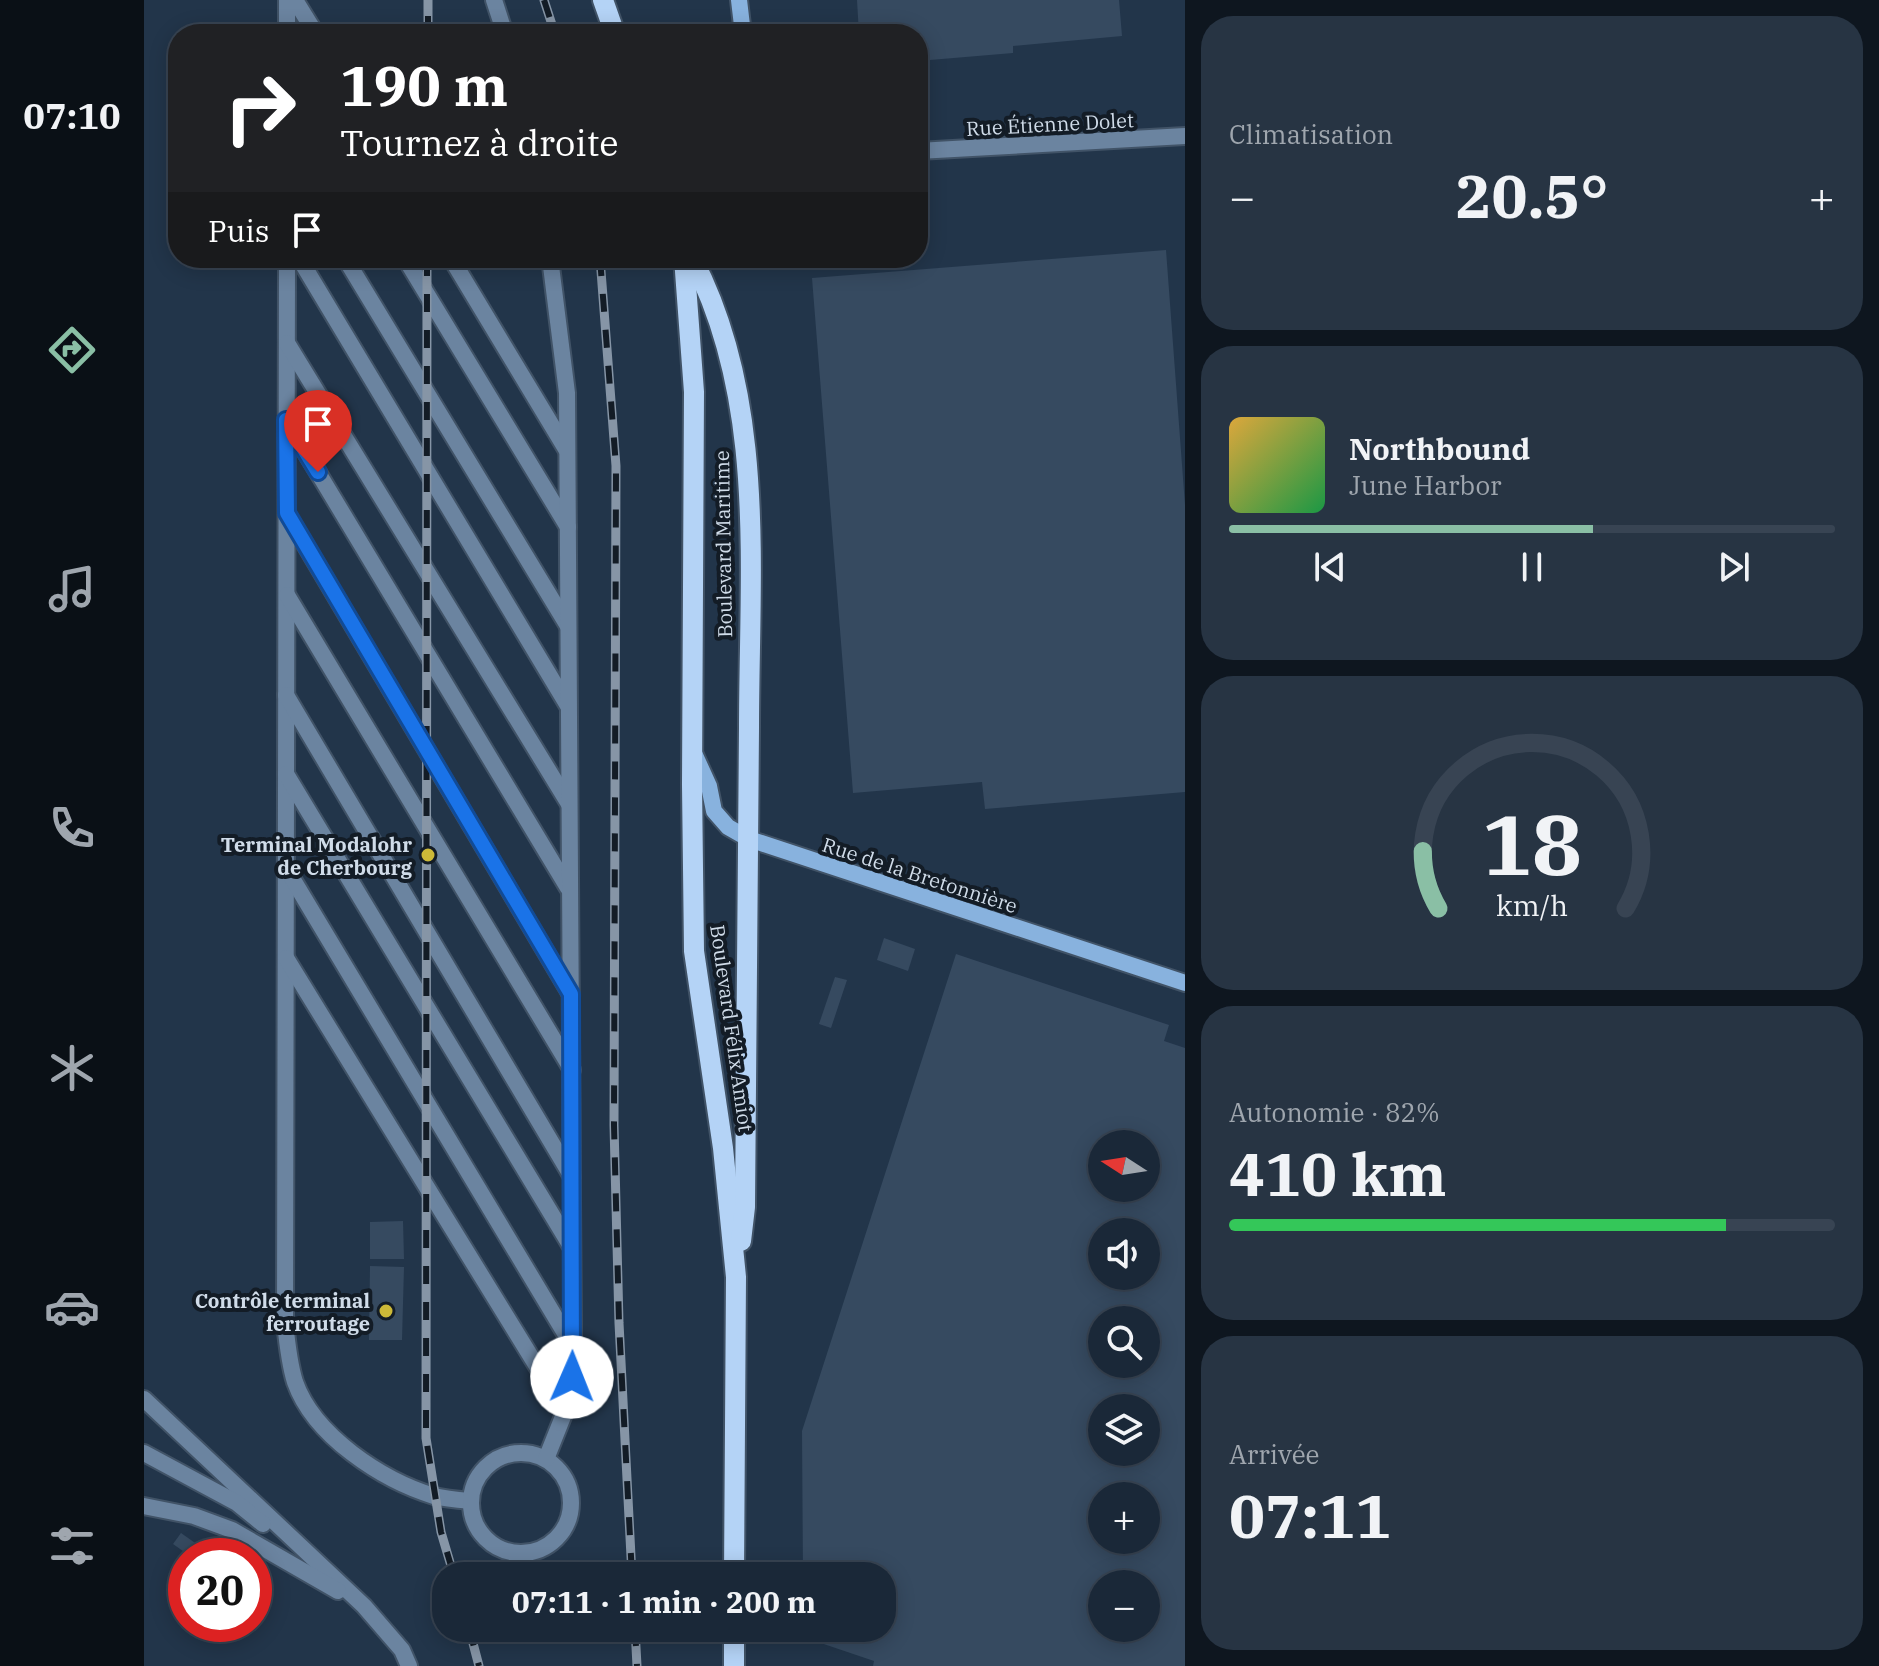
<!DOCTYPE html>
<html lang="fr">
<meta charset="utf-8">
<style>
:root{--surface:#1a2838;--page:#273443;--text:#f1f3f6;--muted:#9fa6ae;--line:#384453;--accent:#8abfa5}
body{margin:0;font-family:"IBM Plex Serif",serif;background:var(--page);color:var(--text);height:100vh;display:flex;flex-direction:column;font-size:30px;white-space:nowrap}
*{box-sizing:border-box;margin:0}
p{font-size:26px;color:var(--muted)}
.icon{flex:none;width:44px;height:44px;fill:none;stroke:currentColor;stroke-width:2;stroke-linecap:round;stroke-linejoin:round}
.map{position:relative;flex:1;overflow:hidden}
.sheet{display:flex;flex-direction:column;gap:16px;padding:16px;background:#0e161f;width:694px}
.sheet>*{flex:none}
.guide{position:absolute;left:24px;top:24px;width:760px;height:244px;border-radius:32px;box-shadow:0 4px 20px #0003,0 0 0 2px var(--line);background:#202124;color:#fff;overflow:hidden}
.needle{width:52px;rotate:282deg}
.buttons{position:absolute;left:944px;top:1130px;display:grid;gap:16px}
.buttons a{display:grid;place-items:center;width:72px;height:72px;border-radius:50%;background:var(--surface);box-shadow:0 4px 20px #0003,0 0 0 2px var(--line);font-size:40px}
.speed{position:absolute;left:24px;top:1538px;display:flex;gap:16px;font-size:40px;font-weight:700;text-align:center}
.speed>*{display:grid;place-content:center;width:104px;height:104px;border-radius:50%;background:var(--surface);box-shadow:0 4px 20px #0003,0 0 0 2px var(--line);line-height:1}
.speed .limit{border:12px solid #d22;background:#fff;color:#111}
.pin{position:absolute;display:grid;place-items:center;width:68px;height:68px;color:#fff;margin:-82px -34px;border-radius:50% 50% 50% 0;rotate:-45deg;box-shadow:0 0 8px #0007}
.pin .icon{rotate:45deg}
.me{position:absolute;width:88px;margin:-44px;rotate:1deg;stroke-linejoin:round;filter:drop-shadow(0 0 6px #0008)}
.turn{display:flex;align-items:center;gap:28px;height:168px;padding:0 40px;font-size:36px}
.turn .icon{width:104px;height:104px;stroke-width:2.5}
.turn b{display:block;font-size:56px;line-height:68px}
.then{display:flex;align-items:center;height:76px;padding:0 40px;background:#0003;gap:16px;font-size:30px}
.big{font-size:60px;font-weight:700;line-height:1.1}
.sheet .widget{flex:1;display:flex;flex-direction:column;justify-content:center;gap:12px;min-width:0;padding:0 28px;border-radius:32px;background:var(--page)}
.sheet .dial{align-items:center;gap:0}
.dial svg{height:208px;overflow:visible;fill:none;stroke:var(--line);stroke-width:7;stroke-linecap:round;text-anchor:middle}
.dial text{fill:var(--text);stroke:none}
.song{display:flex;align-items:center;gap:24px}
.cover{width:96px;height:96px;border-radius:12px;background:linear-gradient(135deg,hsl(40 70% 55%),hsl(140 70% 35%))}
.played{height:8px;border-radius:4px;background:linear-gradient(90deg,var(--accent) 60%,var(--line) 60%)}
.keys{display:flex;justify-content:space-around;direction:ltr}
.heat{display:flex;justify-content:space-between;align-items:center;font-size:44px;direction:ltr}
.charge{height:12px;border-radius:6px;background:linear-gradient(90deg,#34c759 82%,var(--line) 0)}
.trip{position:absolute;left:288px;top:1562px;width:464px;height:80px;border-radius:32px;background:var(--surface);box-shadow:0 4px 20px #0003,0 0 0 2px var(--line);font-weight:700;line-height:80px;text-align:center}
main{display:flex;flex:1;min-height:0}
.menu{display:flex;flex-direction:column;width:144px;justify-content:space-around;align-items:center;background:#0a1016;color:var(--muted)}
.menu .icon{width:56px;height:56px}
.menu .current{color:var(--accent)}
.menu b{font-size:36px;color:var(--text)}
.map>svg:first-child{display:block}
.building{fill:#364a60;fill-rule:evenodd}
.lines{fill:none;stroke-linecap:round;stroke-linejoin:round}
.lane-casing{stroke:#415367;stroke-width:20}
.street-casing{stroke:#415367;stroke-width:20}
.secondary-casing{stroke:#415367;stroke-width:20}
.primary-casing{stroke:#415367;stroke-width:24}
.lane{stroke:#6b84a0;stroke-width:16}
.street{stroke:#6b84a0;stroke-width:16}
.secondary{stroke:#88b2de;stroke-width:16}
.primary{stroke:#b4d3f6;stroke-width:20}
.rail-casing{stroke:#8695a6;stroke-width:9}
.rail{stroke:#131c26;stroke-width:6;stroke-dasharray:18;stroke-linecap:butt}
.route-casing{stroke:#114b97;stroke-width:20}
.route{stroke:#1a73e8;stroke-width:14}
.poi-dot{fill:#ccb938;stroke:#131c26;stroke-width:3}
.labels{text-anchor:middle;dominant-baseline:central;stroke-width:8;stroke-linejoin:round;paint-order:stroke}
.street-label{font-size:20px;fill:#d0dce9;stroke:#131c26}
.poi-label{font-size:20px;font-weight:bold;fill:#d0dce9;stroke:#131c26;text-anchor:end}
</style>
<main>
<nav class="menu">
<b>07:10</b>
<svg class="icon current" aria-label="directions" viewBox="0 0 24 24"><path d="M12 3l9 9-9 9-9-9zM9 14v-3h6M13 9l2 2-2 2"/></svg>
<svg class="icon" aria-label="music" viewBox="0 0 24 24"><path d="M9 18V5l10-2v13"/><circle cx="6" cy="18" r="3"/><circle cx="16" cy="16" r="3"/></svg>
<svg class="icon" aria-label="phone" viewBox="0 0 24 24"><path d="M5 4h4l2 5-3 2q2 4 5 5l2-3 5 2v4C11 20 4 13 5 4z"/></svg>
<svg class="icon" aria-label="climate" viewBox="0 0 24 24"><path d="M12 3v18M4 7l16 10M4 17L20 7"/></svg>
<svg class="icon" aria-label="car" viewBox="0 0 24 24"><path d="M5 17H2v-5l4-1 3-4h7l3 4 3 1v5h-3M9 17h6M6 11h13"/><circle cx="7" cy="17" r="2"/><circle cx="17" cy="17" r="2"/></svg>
<svg class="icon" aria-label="filters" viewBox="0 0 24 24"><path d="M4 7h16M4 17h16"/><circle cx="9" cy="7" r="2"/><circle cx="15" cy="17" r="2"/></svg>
</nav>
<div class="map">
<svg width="1041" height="1666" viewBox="0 0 1041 1666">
<rect width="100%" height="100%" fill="#22354a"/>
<g class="building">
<polygon points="713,0 975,0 978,36 869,46 869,53 774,61 774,34 715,34"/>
<polygon points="1022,250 1041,505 1041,792 841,809 838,782 709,793 668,278"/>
<polygon points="740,938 771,949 764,971 733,960"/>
<path d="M 812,954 L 1025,1025 L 1020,1041 L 1041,1048 L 1041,1666 L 729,1666 L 730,1661 L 659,1637 L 659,1628 L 738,1628 L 738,1576 L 659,1576 L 658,1431 ZM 958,1144 L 1002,1144 L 1002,1188 L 958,1188 ZM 958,1232 L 1002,1232 L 1002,1276 L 958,1276 ZM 958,1320 L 1002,1320 L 1002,1364 L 958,1364 ZM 958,1408 L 1002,1408 L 1002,1452 L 958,1452 ZM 958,1496 L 1002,1496 L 1002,1540 L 958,1540 ZM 958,1584 L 1002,1584 L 1002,1628 L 958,1628 Z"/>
<polygon points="691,977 703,980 687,1028 675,1024"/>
<polygon points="259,1221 260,1259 226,1259 226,1222"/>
<polygon points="226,1266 260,1267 258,1340 225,1340"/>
<polygon points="37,1533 54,1545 46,1556 29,1544"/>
</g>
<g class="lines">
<g class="lane-casing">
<g id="lane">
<polyline points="151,0 172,34"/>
<polyline points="350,0 361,34"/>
<polyline points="143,34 143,0"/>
<path d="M 143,258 L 141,1322 C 143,1342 145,1363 151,1382 C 170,1436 238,1480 290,1496 C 302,1499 315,1500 327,1501"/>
<polyline points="155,258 424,706"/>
<polyline points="201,258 424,626"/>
<polyline points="261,258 424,527"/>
<polyline points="307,258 422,449"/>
<polyline points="143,343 425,804"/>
<polyline points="143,421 424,888"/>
<polyline points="143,514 426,993"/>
<polyline points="143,595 428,1070"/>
<polyline points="142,695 428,1177"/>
<polyline points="142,774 428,1248"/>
<polyline points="142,868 428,1345"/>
<polyline points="142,958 421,1412"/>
<circle cx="377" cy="1503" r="50"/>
<polyline points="402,1459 428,1394 429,1360 423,393 406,258"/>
</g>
</g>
<g class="street-casing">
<g id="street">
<polyline points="774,151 1041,136"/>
<polyline points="0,1399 220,1606 258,1650 265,1666"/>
<polyline points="0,1453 93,1503 119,1524"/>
<polyline points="0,1506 50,1516 88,1530 194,1591"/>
</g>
</g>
<g class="secondary-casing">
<g id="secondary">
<polyline points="595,0 599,34"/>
<polyline points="550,753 565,786 570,811 584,827 605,839 1041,983"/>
</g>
</g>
<g class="primary-casing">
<g id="primary">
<polyline points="459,0 471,34"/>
<polyline points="540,258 550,392 548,785 550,951 579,1148 592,1277 590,1576"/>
<path d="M 548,258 C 623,401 605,571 605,728 C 605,887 603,1047 601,1207 L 597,1241"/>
<polyline points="590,1666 590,1628"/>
</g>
</g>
<use href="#lane" class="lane"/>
<use href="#street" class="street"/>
<use href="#secondary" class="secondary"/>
<use href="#primary" class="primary"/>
<g class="rail-casing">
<g id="rail">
<polyline points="400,0 411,34"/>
<polyline points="284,34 284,0"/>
<polyline points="283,258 282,1438 297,1532 310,1576"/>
<polyline points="456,258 472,466 470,1125 475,1323 488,1576"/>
<polyline points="325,1628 335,1666"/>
<polyline points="491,1628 493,1666"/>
</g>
</g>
<use href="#rail" class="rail"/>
</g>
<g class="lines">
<g class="route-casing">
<polyline id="route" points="174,472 142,420 143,513 427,994 428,1377"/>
</g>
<use href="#route" class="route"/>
</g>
<g class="poi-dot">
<circle cx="284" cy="855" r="8"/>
<circle cx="242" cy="1311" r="8"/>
</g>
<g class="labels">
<g class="street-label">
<text transform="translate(906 124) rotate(-3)">Rue Étienne Dolet</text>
<text transform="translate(579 544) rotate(-91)">Boulevard Maritime</text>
<text transform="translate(776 875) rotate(18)">Rue de la Bretonnière</text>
<text transform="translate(588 1028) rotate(82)">Boulevard Félix Amiot</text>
</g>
<g class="poi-label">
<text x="268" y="844">Terminal Modalohr<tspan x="268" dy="23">de Cherbourg</tspan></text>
<text x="226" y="1300">Contrôle terminal<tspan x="226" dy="23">ferroutage</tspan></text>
</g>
</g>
</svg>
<div class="buttons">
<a><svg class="needle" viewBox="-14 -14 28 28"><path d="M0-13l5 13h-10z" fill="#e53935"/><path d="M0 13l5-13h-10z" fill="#9fa6ae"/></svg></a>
<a><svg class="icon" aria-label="sound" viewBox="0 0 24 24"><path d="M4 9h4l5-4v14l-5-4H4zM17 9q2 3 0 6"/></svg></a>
<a><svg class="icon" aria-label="search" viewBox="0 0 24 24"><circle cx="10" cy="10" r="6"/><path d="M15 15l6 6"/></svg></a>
<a><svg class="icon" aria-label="layers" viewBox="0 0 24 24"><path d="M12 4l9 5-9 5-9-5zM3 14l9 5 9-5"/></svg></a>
<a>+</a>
<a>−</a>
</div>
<div class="speed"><div class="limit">20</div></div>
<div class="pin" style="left:174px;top:472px;background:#d93025"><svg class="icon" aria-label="arrive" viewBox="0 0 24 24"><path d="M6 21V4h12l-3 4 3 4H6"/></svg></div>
<svg class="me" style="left:428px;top:1377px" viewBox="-20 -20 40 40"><circle r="19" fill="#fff"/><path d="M0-13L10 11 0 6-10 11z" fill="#1a73e8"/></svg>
<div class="trip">07:11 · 1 min · 200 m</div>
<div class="guide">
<div class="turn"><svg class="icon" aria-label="right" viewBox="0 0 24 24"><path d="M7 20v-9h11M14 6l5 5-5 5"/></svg><div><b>190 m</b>Tournez à droite</div></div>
<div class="then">Puis<svg class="icon" aria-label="arrive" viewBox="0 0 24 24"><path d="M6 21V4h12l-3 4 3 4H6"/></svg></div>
</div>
</div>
<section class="sheet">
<div class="widget"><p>Climatisation</p>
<div class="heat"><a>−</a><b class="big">20.5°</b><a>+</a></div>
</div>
<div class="widget">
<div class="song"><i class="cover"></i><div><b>Northbound</b><p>June Harbor</p></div></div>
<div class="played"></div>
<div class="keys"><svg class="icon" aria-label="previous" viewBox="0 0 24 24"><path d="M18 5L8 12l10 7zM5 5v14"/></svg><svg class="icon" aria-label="pause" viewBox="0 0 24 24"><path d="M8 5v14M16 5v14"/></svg><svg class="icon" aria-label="next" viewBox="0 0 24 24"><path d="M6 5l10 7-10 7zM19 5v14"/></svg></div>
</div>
<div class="widget dial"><svg viewBox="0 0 100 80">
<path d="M14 69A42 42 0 1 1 86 69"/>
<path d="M14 69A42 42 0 0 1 8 47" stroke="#8abfa5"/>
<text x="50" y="56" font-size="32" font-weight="700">18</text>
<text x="50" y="72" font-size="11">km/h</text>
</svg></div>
<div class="widget"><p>Autonomie · 82%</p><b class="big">410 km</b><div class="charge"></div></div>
<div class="widget"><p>Arrivée</p><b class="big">07:11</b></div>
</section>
</main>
